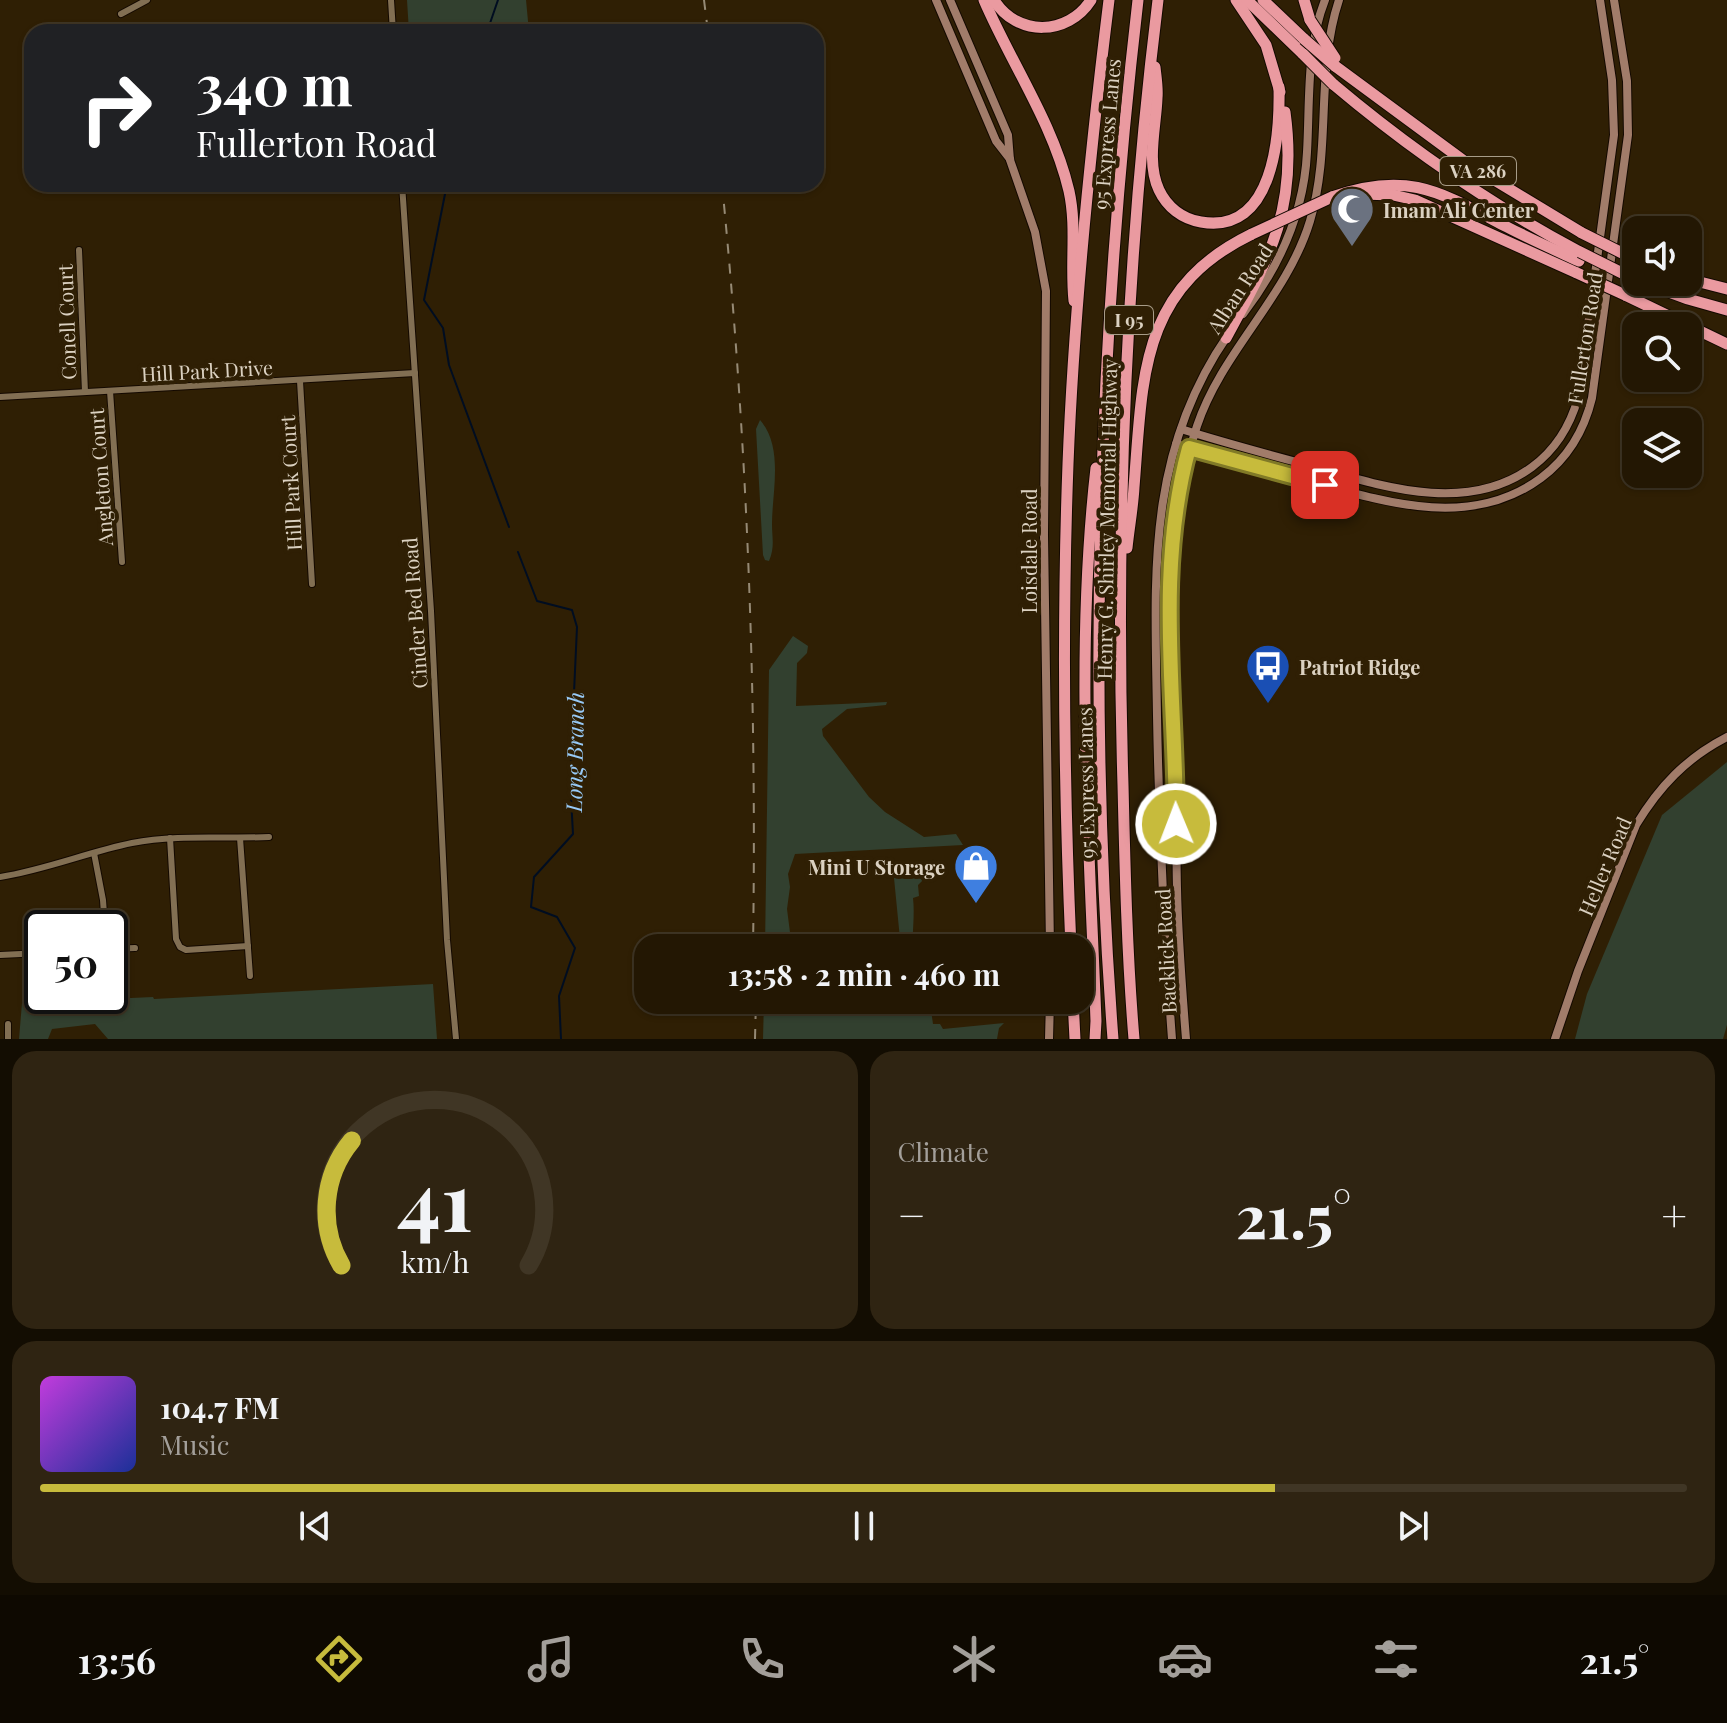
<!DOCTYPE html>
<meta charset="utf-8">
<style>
:root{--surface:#231703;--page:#2f2412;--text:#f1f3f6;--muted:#a39f9a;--line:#403625;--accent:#c7bb3c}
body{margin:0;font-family:"Playfair Display",serif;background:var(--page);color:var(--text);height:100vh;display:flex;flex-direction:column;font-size:30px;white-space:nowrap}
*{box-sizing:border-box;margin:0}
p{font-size:26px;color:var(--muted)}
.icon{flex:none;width:44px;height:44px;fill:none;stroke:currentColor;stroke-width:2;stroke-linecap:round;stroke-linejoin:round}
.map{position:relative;height:1039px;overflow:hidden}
.details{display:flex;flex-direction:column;gap:12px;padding:12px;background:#130d02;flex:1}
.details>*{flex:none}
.hud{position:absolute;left:24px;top:24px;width:800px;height:168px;border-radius:24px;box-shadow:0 2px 6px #0004,0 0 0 2px var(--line);background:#202124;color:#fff;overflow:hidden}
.tools{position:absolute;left:1622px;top:216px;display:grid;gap:16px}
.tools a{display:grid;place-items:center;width:80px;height:80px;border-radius:16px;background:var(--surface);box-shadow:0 2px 6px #0004,0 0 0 2px var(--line);font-size:40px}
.speed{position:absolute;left:24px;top:910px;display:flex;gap:16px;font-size:40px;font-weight:700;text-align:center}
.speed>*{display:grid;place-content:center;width:104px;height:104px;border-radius:50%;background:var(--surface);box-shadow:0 2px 6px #0004,0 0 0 2px var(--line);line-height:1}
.speed .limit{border:4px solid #111;border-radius:12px;background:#fff;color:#111}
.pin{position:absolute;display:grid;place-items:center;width:68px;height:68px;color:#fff;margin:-34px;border-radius:16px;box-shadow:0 4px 12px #0006}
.me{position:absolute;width:88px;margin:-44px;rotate:359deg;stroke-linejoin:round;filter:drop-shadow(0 0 6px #0008)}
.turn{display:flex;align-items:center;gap:28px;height:168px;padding:0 40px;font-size:36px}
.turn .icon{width:104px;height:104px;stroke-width:2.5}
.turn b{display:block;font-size:56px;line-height:68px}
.big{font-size:60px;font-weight:700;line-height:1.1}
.details .tile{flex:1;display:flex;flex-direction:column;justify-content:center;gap:12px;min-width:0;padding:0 28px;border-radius:24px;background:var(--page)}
.details .dial{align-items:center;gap:0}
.dial svg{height:208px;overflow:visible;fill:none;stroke:var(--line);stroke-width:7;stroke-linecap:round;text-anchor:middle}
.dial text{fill:var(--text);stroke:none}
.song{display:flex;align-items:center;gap:24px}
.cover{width:96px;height:96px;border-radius:12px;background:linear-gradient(135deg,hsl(290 70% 55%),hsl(230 70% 35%))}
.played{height:8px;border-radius:4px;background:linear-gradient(90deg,var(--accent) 75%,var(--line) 75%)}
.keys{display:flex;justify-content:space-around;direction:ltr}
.heat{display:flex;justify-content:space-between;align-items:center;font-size:44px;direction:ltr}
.details .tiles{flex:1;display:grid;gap:12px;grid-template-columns:1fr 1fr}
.tile:last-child{grid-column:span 2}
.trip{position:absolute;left:634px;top:934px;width:460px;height:80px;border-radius:24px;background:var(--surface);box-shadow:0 2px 6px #0004,0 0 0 2px var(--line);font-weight:700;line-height:80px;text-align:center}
.menu{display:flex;height:128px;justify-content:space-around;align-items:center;background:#0e0901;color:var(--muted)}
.menu .icon{width:56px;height:56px}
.menu .on{color:var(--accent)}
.menu b{font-size:36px;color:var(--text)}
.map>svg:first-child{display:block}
.green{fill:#32402f}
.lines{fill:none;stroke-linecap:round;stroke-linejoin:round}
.stream{stroke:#000d21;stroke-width:2}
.street-casing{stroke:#140900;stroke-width:8}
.secondary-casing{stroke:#140900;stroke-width:10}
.highway-casing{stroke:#140900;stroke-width:13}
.street{stroke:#826f53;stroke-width:6}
.secondary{stroke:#a17c6a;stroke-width:8}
.highway{stroke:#ea9aa0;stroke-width:11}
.rail{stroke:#968a75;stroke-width:2;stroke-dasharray:10 10;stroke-linecap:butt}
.highway-bridge-casing{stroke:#140900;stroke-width:13;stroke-linecap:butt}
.highway-bridge{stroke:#ea9aa0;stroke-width:11}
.route-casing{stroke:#817a27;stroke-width:20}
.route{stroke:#c7bb3c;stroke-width:14}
.labels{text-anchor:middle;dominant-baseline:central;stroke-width:8;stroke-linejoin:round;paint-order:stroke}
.shield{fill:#2f1f04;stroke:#a79c88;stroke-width:2}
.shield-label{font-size:18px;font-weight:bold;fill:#dbd1c1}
.street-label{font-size:20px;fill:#dbd1c1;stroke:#2f1f04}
.poi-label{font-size:20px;font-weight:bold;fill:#dbd1c1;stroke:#2f1f04;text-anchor:start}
.water-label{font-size:22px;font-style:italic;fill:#98caf7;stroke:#2f1f04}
</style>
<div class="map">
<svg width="1727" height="1039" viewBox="0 0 1727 1039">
<rect width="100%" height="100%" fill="#2f1f04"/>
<g class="green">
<polygon points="407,0 526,0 529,32 409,32"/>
<path d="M 760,420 C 784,447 772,492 772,524 C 772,538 775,547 769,561 L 765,560 L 763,555 L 756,429 Z"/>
<polygon points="793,636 808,646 807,653 797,663 796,706 887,702 886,705 847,709 822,729 823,736 869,797 885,812 924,837 956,834 963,845 795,854 788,874 790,887 787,909 792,948 765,948 769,670"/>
<polygon points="1727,762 1727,1025 1723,1039 1575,1039 1587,994 1662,815"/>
<path d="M 910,863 L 921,865 L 925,870 L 924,879 L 918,885 L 919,896 L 913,898 C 915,916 912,931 913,948 L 899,948 L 900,939 L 894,878 L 896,870 Z"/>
<polygon points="433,984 437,1039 108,1039 95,1024 52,1029 48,1039 19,1039 22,1003 153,997 154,999"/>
<polygon points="764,1000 915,1000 917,1011 931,1010 933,1024 940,1024 943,1029 1004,1023 999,1028 997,1039 763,1039"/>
</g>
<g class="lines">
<g class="stream">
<polyline points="487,32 498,0"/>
<polyline points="447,184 424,300 443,328 449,365 509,527"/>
<polyline points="518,552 537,601 572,610 577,627 570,780 573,834 534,877 531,907 557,917 575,948 559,996 561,1039"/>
</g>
<g class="street-casing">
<g id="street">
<polyline points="391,0 393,32"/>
<polyline points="121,14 147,0"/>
<polyline points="402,184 431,611 447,940 456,1039"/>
<polyline points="79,250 85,392"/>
<polyline points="300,381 312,584"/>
<polyline points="110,391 122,562"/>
<polyline points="0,397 415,373"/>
<polyline points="170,838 176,939 180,947 186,950 248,946"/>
<polyline points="240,838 250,976"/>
<polyline points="94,853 103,900 105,928"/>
<path d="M 0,877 C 45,870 88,852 132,843 C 177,834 224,839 269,837"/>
<polyline points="110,949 135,948"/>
<polyline points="0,955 42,953"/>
<polyline points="8,1039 8,1024"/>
</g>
</g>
<g class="secondary-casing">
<g id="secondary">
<polyline points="936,0 996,141 1010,159"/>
<polyline points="950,0 1008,135 1010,160 1035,232 1046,291 1044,535 1050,948"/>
<path d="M 1243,314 C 1280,266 1304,213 1307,152 C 1310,101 1306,48 1325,0"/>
<path d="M 1181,429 C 1222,442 1263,453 1304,464 C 1376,484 1464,517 1532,467 C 1555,450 1570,426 1578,398 L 1614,135 L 1612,80 L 1600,0"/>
<path d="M 1176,444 C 1217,455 1259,467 1300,478 C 1378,500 1468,532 1541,478 C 1568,458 1584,431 1592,398 L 1628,135 L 1627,81 L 1614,0"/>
<polyline points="1049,1039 1050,1000"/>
<path d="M 1172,1039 C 1164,931 1159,824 1157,716 C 1155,578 1145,455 1228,335"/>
<path d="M 1186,1039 C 1182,989 1178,939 1177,888 C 1176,854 1177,820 1176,785 C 1169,665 1158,542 1197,426 C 1222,351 1287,297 1310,221 C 1332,148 1315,72 1339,0"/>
<path d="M 1555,1039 L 1578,971 L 1636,825 C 1659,787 1686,758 1727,737"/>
</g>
</g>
<g class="highway-casing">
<g id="highway">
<path d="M 984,0 C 1011,63 1053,123 1069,191 C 1077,227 1070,264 1074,301"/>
<path d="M 994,0 C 1017,37 1068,36 1091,0"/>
<polyline points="1236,0 1266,45 1280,92"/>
<polyline points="1247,0 1303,54"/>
<polyline points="1263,0 1304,39"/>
<polyline points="1304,0 1310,20"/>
<polyline points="1335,66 1468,164 1582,233"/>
<path d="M 1155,67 C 1156,77 1158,88 1157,98 C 1156,127 1146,162 1159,190 C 1167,207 1182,219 1201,222 C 1274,235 1280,135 1279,87"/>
<path d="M 1333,84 C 1410,149 1491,205 1580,252"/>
<polyline points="1362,194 1393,195 1415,200 1577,273"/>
<path d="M 1332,197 C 1408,170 1440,192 1507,227 C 1530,239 1555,250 1579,261"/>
<polyline points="1688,279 1727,289"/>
<polyline points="1642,282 1688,299 1727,310"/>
<polyline points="1625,295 1727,344"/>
<path d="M 1226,338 C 1270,257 1298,208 1285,112"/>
<path d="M 1127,548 C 1129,528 1133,507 1134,487 C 1143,377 1139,289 1252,234"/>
<path d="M 1071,948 C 1064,787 1062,625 1068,464 C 1074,309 1090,153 1109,0"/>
<polyline points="1073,1000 1075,1039"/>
<path d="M 1095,1039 L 1096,1021 C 1089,837 1075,651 1096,468"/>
<path d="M 1113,1039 C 1087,693 1098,344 1138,0"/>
<path d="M 1134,1039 C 1127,955 1125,870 1123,785 C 1115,523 1126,260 1158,0"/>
</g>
</g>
<use href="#street" class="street"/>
<use href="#secondary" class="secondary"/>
<use href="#highway" class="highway"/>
<g class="rail">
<polyline points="704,0 708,32"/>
<path d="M 722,184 C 747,438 757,692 753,948"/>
<polyline points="755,1039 756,1000"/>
</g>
<g class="highway-bridge-casing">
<g id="highway-bridge">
<polyline points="1310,20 1335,58"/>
<polyline points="1304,39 1335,66"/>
<polyline points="1303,54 1333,84"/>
<polyline points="1582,233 1630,257"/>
<polyline points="1252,234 1332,197"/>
<polyline points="1580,252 1628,276"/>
<polyline points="1577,273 1625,295"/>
</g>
</g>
<use href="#highway-bridge" class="highway-bridge"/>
</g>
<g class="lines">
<g class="route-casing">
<path id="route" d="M 1176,824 C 1176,697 1155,572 1189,448 L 1325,485"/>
</g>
<use href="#route" class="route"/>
</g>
<defs>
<g id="mosque-pin" transform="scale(2.3)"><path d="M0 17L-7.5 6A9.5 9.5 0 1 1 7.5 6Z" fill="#6b7280" stroke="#2f1f04"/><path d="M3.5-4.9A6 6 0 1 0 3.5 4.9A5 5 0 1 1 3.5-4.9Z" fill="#fff"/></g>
<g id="bus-pin" transform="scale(2.3)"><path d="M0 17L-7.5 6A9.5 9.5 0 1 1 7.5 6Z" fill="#1a4fb4" stroke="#2f1f04"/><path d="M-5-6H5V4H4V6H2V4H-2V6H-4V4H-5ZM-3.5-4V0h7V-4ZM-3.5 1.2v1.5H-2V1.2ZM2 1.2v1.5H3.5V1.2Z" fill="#fff"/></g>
<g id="shop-pin" transform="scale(2.3)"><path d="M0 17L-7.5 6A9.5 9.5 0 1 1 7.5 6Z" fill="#3f7fe0" stroke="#2f1f04"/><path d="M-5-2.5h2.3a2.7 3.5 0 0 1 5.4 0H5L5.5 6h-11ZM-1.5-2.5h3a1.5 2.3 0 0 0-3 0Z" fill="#fff"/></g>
</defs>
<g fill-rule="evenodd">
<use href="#mosque-pin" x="1352" y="209"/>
<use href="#bus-pin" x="1268" y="666"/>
<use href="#shop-pin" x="976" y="866"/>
</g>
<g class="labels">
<g class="shield">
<rect x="1440" y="157" width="76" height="28" rx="6"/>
<rect x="1105" y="306" width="48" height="28" rx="6"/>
</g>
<g class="shield-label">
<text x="1478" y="171">VA 286</text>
<text x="1129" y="320">I 95</text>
</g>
<g class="street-label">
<text transform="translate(1106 134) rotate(-85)">95 Express Lanes</text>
<text transform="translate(1239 288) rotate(-57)">Alban Road</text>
<text transform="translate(66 322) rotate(-92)">Conell Court</text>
<text transform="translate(1584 338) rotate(-81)">Fullerton Road</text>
<text transform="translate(207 370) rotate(-3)">Hill Park Drive</text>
<text transform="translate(100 477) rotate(-94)">Angleton Court</text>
<text transform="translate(290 483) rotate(-93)">Hill Park Court</text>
<text transform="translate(1106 519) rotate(-89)">Henry G. Shirley Memorial Highway</text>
<text transform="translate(1028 551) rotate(-90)">Loisdale Road</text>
<text transform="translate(414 613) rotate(-94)">Cinder Bed Road</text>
<text transform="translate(1085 783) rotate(-91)">95 Express Lanes</text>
<text transform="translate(1604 866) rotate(-67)">Heller Road</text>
<text transform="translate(1165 951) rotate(-93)">Backlick Road</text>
</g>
<g class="poi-label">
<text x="1383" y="209">Imam Ali Center</text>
<text x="1299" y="666">Patriot Ridge</text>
<text x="945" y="866" text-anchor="end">Mini U Storage</text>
</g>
<g class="water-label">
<text transform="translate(574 752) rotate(-89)">Long Branch</text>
</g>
</g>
</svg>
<div class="tools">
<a><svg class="icon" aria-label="sound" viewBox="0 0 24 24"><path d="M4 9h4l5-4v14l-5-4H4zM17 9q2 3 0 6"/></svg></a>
<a><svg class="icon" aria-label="search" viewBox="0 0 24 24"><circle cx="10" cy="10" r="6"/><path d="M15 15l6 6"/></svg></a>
<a><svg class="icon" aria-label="layers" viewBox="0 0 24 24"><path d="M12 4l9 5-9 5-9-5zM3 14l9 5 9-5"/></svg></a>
</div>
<div class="speed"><div class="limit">50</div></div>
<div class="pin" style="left:1325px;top:485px;background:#d93025"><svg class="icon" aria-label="arrive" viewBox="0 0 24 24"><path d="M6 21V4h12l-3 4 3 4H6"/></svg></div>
<svg class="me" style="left:1176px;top:824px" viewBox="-20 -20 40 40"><circle r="17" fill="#c7bb3c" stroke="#fff" stroke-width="3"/><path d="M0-11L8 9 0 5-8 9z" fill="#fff"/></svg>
<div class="trip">13:58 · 2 min · 460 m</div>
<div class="hud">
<div class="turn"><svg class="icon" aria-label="right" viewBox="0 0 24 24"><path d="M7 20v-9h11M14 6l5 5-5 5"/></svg><div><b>340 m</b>Fullerton Road</div></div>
</div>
</div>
<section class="details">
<div class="tiles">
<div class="tile dial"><svg viewBox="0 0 100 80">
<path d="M14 69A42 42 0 1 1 86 69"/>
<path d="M14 69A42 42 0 0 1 18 21" stroke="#c7bb3c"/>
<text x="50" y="56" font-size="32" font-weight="700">41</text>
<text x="50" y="72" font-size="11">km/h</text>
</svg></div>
<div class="tile"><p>Climate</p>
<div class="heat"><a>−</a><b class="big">21.5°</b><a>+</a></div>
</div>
<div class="tile">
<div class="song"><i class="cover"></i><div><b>104.7 FM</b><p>Music</p></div></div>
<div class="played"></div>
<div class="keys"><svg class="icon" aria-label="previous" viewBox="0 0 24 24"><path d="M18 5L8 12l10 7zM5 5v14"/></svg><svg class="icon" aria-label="pause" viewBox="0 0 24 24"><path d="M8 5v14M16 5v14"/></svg><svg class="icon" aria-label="next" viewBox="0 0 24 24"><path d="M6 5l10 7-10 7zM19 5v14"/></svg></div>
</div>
</div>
</section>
<nav class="menu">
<b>13:56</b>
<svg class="icon on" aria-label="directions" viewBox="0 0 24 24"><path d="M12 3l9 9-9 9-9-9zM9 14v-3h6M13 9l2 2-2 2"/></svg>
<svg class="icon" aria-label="music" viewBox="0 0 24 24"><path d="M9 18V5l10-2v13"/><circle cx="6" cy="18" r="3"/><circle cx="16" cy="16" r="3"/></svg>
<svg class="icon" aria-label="phone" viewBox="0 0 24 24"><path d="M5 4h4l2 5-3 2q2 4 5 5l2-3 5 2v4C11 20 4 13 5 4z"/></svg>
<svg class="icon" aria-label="climate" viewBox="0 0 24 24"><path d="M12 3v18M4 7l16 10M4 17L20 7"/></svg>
<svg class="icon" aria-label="car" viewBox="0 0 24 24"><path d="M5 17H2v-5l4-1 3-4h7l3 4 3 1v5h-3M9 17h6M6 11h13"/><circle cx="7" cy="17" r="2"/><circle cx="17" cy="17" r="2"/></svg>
<svg class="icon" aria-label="filters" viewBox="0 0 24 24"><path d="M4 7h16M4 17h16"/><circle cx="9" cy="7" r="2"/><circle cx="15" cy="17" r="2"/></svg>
<b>21.5°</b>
</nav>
